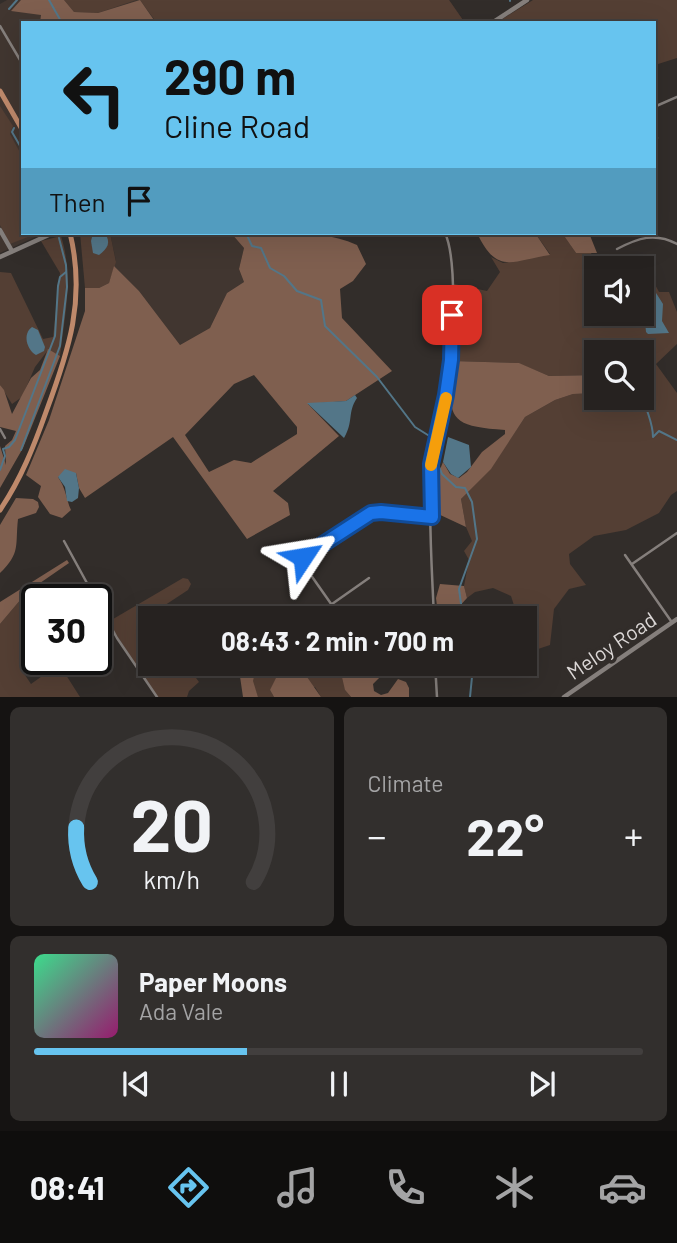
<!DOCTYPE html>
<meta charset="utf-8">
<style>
:root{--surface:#262220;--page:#322f2d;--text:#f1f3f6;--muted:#a4a4a5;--line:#423f3e;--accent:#67c4ef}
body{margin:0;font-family:Barlow,sans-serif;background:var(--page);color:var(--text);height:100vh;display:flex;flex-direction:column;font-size:26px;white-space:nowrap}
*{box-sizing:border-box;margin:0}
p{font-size:23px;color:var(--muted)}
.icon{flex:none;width:38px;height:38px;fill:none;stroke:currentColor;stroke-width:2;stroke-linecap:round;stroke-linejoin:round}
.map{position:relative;height:697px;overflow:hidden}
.sheet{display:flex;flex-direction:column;gap:10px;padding:10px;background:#151312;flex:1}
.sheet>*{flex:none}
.guide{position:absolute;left:21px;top:21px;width:635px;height:214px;border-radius:0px;box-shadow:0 7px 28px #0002,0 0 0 2px var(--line);background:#67c4ef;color:#111;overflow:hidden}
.fabs{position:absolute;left:584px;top:256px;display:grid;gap:14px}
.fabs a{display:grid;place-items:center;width:70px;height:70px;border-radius:0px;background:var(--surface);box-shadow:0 7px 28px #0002,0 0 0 2px var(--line);font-size:35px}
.speed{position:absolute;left:21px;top:584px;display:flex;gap:14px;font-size:35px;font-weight:700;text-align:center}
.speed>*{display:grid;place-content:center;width:91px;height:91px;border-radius:50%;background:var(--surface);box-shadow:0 7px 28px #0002,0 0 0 2px var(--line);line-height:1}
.speed .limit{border:4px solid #111;border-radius:10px;background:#fff;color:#111}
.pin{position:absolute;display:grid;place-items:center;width:60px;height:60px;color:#fff;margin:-30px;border-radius:14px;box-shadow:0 4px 10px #0006}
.me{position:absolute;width:77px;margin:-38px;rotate:57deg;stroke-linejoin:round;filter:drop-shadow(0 0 5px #0008)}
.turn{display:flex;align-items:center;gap:24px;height:147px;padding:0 28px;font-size:32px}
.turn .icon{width:91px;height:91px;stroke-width:2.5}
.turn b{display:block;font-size:49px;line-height:60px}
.then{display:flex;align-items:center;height:66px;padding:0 28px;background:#0003;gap:14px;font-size:26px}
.big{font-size:52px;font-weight:700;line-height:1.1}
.sheet .tile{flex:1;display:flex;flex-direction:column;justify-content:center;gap:10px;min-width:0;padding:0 24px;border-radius:10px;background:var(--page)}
.sheet .dial{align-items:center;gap:0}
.dial svg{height:182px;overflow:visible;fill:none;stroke:var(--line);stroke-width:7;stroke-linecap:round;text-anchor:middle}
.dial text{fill:var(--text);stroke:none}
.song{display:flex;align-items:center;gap:21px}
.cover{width:84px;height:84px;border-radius:10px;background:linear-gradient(135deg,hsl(150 70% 55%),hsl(320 70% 35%))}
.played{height:7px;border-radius:4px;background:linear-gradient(90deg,var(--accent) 35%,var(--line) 35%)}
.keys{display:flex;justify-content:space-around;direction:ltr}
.heat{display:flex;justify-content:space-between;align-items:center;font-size:38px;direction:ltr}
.sheet .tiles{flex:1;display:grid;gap:10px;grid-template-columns:1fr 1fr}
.tile:last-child{grid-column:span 2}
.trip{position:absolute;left:138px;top:606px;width:399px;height:70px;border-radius:0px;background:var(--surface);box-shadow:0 7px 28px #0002,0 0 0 2px var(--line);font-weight:700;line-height:70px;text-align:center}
.tab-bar{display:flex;height:112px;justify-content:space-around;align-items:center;background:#0f0e0d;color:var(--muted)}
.tab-bar .icon{width:49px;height:49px}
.tab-bar .current{color:var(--accent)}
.tab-bar b{font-size:32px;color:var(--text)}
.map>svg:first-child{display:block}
.built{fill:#413630}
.green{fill:#543f34}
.forest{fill:#7f5f4f;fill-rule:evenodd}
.water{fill:#537688}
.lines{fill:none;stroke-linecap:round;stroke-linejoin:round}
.stream{stroke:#537688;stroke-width:2}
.street{stroke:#857f7c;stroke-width:2.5}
.secondary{stroke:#857f7c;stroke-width:4.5}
.primary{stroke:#be896b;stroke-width:5}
.route-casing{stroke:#114b97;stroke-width:18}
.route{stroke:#1a73e8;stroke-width:12}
.slow{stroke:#f59e0b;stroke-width:12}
.labels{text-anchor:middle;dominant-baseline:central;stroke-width:7;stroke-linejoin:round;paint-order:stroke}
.street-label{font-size:21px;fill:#dbd7d6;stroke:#322d2a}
</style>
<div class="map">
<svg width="677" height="697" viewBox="0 0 677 697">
<rect width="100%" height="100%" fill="#322d2a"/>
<g class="built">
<polygon points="7,0 449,0 465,23 23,23 23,233 44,233 0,253 0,4"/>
<polygon points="110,233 231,233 244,248 239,269 244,282 227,293 210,328 180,345 139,291 114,266 116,261"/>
</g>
<g class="green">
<polygon points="64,0 136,0 98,13 74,12"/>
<polygon points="140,0 449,0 465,23 157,23"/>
<polygon points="533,0 677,0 677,58 655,65 654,23 496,23"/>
<polygon points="0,106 13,126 10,134 23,158 23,233 38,233 10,244 0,225"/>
<polygon points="80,233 110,233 116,262 109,283 99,288 85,288"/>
<polygon points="535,233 562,233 576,253 591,253 599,268 597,268 597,313 642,313 642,268 638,268 645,266 659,292 669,292 677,312 677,344 656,364 677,393 677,491 671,495 659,513 626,530 594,536 569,554 570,564 586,585 569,589 554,609 550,645 532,651 525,639 525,618 518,618 511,596 493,588 475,592 467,598 464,586 469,560 464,551 472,541 466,527 461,499 491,468 525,417 555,400 573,394 597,393 597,397 642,397 642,352 597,352 597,375 549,376 518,363 452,361 454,284 487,291 500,272 491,257 503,263 550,254"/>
<path d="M 61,236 C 74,278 65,313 60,356 L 48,350 L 35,367 L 22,397 L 12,404 L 0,385 L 0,272 L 11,273 L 43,339 L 53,337 L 60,273 L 41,241 Z"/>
<polygon points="183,578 188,579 191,584 188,590 150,615 153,618 150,618 150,663 185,663 199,682 189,691 187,697 157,697 108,622"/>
<polygon points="27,592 37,607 37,660 39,660 23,672 31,684 59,664 80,697 0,697 0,624"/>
<polygon points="257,663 347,663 350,668 345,690 351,697 321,697 315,687 270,690 274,697 258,697 252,681"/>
</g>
<g class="forest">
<polygon points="21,0 64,0 74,12 98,13 140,0 156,23 40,23 41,15 11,11"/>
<path d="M 231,233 C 272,233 319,228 357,245 L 366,264 L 353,281 L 340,289 L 342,318 L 392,371 L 346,401 L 308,404 L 339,436 L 273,491 L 288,503 L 290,515 L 247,539 L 173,437 L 85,498 L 79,488 L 76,473 L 58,477 C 66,488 66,499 71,510 L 62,518 L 50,514 L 38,497 L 41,486 L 26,475 L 49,420 L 85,311 L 85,288 L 99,288 L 109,283 L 114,266 L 139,291 L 180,345 L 210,328 L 227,293 L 244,282 L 239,269 L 244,248 ZM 254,375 L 297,427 L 297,434 L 251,463 L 234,460 L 209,472 L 185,435 L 234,384 Z"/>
<path d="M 477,233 L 535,233 L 550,255 C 511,261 497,275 477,233 Z"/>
<polygon points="562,233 589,233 597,253 576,253"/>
<polygon points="48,349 60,356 23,448 0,488 0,446 6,465 5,446 12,440 16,431 0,427 0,385 4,390 12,414 31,378 40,370"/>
<path d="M 452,361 L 519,363 L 549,376 L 597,375 L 597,393 L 573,394 L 555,400 L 525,417 L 491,469 L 461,499 L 466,527 L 436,513 L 431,492 L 443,462 L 450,474 L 459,478 L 467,472 L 482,452 L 505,434 L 505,430 C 445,426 449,417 452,361 Z"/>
<path d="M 16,498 L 33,499 L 38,502 L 39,507 L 36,513 L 18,519 C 15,545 21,553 0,573 L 0,525 Z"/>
<polygon points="67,560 69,563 27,592 0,624 0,602"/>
<polygon points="440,584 464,586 467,598 457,609 437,606 436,598"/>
<polygon points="238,663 257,663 253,681 258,697 243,697"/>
<polygon points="347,663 411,669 384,673 373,684 374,691 381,695 388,693 398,679 406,682 409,688 409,697 351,697 345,690 342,677 350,668"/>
<polygon points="294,671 307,677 321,697 274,697 270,690 277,676"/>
</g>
<g class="water">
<path d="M 93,233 L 105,233 C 111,243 108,248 99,255 L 93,253 L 91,241 Z"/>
<polygon points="651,285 663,304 662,321 669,333 648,334 646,332 642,288"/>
<path d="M 32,327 L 38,330 L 45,347 L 44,351 L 36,355 C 27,350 22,334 32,327 Z"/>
<path d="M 355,395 L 357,398 C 347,413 354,421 344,438 L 307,403 L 346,401 Z"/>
<polygon points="448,437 469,445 471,467 458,478 451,474 443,462"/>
<polygon points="65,469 76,473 79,488 78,498 72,502 67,501 65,487 58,477"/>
</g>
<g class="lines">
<g class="stream">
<polyline points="49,0 62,23"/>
<polyline points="510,1 510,0"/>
<polyline points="9,9 17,0"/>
<polyline points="14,128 12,132 23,151"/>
<polyline points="246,233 252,246 261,248 270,268 284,276 297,291 321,300 325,326 377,377 415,427 431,437"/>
<path d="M 642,369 C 645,378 643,388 644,398 C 646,412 653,422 653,437 L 659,431 L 677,440"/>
<polyline points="21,450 60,346 67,287 66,265 59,238"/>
<polyline points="439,467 442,474 456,487 465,488 472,502 477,539 459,589 463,618"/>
<polyline points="0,470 5,456 3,449 9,447 15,440 55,336 58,286 60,277 66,272"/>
<polyline points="470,663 472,677 470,697"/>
</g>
<g class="street">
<polyline points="0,26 23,65"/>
<polyline points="654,107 677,97"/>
<polyline points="654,136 657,138"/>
<path d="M 617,249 C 638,238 655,232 677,244"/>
<polyline points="0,429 5,438"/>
<polyline points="64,541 117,638 157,697"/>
<polyline points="625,555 671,621"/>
<polyline points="632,564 677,533"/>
<polyline points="332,604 369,578"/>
<polyline points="341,618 301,561 302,557 371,513 381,512 432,517"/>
<path d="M 434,618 C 432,569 428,515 431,467 C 432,444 441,421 446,398 C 452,364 459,263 445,233"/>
<polyline points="435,663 437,697"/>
</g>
<g class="secondary">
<polyline points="492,23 527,0"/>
<polyline points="0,230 12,251"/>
<polyline points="0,257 53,233"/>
<polyline points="564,697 677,619"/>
</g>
<g class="primary">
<polyline points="0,91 23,131"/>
<path d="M 0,510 C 21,479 34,446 46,412 C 69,350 86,299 70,233"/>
</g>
</g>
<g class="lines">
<g class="route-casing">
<polyline id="route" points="303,557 371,513 381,512 432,517 431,464 446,395 451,360 452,315"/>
</g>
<use href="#route" class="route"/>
<polyline class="slow" points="431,465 446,398"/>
</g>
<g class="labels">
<g class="street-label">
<text transform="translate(611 645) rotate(-34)">Meloy Road</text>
</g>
</g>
</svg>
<div class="fabs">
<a><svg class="icon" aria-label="sound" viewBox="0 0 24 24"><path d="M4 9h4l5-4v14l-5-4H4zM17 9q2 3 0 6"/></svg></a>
<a><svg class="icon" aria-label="search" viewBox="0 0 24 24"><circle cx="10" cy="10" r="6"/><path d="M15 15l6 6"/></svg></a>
</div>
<div class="speed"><div class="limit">30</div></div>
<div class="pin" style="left:452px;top:315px;background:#d93025"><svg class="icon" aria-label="arrive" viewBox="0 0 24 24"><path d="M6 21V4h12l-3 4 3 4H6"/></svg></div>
<svg class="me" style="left:303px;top:557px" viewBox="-20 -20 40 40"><path d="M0-17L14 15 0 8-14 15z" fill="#1a73e8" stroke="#fff" stroke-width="4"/></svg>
<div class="trip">08:43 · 2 min · 700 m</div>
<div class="guide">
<div class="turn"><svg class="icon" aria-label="left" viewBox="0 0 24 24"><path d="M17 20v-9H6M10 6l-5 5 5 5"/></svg><div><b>290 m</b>Cline Road</div></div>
<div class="then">Then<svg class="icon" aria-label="arrive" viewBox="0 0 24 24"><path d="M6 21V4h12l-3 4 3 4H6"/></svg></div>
</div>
</div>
<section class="sheet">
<div class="tiles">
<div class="tile dial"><svg viewBox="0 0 100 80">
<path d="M14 69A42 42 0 1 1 86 69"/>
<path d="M14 69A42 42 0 0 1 8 45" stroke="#67c4ef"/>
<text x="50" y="56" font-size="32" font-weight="700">20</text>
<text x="50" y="72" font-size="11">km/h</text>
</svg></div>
<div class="tile"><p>Climate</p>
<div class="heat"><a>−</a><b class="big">22°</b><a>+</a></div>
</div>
<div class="tile">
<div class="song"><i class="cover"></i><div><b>Paper Moons</b><p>Ada Vale</p></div></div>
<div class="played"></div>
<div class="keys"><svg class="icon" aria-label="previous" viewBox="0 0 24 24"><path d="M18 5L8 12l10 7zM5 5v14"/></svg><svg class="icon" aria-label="pause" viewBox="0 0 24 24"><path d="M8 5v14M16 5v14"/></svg><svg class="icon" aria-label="next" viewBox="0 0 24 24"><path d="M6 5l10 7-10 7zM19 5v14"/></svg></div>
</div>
</div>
</section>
<nav class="tab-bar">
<b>08:41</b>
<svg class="icon current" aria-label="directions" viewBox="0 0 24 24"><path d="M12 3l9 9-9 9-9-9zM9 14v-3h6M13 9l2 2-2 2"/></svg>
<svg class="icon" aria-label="music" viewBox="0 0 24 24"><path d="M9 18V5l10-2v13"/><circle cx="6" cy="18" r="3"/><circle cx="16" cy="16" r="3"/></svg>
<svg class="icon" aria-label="phone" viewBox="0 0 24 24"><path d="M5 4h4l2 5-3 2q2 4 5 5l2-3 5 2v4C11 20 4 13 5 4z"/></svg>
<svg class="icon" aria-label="climate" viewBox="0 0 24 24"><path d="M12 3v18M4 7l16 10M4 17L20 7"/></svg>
<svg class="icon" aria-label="car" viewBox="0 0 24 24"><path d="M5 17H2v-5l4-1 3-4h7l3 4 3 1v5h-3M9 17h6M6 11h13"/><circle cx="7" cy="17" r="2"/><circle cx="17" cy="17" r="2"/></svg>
</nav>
